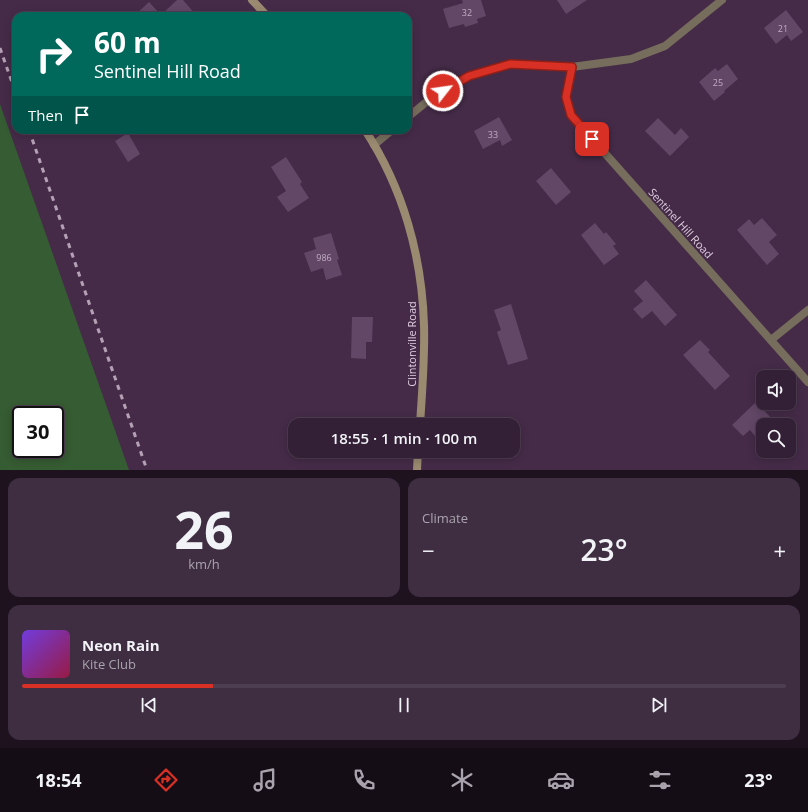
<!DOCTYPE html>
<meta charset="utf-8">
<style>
:root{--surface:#342036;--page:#3f2d42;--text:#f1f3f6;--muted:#a9a3ad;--line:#4e3e51;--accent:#d93025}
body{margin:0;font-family:"Open Sans",sans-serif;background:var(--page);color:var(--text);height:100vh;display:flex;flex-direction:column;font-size:15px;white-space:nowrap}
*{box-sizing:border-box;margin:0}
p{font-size:13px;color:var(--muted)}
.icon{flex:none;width:22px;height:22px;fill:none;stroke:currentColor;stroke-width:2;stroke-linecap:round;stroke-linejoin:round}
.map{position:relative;height:470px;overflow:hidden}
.sheet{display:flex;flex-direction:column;gap:8px;padding:8px;background:#1d121e;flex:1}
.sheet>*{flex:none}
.guide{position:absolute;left:12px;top:12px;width:400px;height:122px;border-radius:12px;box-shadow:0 2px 10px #0003,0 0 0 1px var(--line);background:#00695c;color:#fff;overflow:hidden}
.tools{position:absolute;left:756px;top:370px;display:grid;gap:8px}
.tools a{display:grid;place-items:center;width:40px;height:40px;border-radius:8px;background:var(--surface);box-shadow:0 2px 10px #0003,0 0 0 1px var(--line);font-size:20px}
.speed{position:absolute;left:12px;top:406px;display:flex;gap:8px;font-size:20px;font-weight:700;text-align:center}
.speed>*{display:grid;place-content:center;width:52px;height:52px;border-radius:50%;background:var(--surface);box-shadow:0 2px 10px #0003,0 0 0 1px var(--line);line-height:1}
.speed .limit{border:2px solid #111;border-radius:6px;background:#fff;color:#111}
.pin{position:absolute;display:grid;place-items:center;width:34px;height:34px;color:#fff;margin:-17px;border-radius:8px;box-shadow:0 2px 6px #0006}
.me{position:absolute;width:44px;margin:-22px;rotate:60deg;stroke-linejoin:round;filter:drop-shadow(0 0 3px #0008)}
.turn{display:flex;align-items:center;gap:14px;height:84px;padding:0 16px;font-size:18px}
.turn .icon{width:52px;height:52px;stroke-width:2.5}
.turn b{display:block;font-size:28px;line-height:34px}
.then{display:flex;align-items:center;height:38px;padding:0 16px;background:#0003;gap:8px;font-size:15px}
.big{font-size:30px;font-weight:600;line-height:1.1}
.sheet .widget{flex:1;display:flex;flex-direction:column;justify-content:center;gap:6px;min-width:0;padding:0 14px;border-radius:12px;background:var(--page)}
.sheet .dial{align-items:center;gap:0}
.dial b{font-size:52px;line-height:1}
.song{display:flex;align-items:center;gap:12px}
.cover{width:48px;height:48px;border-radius:6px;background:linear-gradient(135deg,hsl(260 70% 55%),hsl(340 70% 35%))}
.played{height:4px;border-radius:2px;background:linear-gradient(90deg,var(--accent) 25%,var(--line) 25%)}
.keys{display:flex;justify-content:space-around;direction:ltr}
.heat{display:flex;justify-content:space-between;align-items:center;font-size:22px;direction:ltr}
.sheet .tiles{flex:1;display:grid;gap:8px;grid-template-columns:1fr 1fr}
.widget:last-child{grid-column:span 2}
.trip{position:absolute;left:288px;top:418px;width:232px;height:40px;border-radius:12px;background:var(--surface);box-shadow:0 2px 10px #0003,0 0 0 1px var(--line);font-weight:600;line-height:40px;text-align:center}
.dock{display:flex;height:64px;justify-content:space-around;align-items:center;background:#150d16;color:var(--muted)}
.dock .icon{width:28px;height:28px}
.dock .on{color:var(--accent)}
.dock b{font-size:18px;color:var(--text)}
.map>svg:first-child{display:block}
.green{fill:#365c33;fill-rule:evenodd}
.building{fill:#624766}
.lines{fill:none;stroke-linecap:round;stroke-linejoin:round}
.street{stroke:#766d5c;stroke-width:8}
.secondary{stroke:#998a70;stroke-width:8}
.rail{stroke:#b5a1b6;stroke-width:3;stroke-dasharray:5 5;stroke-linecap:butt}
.route-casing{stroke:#8d1f18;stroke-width:10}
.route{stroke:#d93025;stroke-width:7}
.labels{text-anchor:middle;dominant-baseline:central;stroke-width:4;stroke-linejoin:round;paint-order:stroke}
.number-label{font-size:9px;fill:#c0acc2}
.street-label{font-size:11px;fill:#dfcee0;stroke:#452b48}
</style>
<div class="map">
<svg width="808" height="470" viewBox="0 0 808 470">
<rect width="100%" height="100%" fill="#452b48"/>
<path class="green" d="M 0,104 L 129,470 L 0,470 ZM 21,415 L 55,415 L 55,449 L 21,449 Z"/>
<g class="building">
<polygon points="177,0 183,0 197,16 134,16 149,2 161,15"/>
<polygon points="462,0 481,0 486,16 477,19 478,23 465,27 464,24 449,28 443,9 463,3"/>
<polygon points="557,0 587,0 566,14"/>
<polygon points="786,10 803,32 791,41 787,35 776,44 764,28"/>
<polygon points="727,64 738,79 724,91 725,92 714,101 699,82 715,68 718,71"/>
<polygon points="499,117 512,140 502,146 500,140 483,149 474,131"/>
<polygon points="658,118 675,135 681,128 689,137 670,156 645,131"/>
<polygon points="128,133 140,154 128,162 115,141"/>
<polygon points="286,157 302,182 300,184 309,198 288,212 277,197 286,191 271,167"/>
<polygon points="551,168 571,192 556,205 536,181"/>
<polygon points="762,218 777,235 769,242 779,254 767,265 737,230 749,219 754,225"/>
<polygon points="595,223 604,234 606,232 616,244 613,246 619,254 604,265 581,235"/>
<polygon points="331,233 339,259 337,260 342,275 326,280 323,268 311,272 304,253 316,249 313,238"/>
<polygon points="646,280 677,315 665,326 652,311 642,319 633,309 643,301 634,291"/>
<polygon points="511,304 528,359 508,365 497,332 501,330 494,310"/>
<polygon points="352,317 373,317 372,342 366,342 366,359 351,358"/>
<polygon points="700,340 710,350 708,352 730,376 715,390 683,355"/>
<polygon points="756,402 773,420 768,425 763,425 763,440 757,434 755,436 750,430 743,436 732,425"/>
</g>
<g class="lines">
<g class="street">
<polyline points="572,67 566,97 571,115 808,382"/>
<polyline points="408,117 430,99 469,76 510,64 572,67 631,59 665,46 722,0"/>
<polyline points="374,145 392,130"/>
<polyline points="771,340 808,310"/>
</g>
<g class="secondary">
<polyline points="252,0 267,16"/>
<path d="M 365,130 C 403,188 422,256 424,325 C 425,358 422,392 420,425"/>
<polyline points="417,470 418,451"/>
</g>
<g class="rail">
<polyline points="0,48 16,94"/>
<polyline points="29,130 147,470"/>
</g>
</g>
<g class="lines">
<g class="route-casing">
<polyline id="route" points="443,91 469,76 510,64 572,67 566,97 571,115 592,139"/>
</g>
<use href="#route" class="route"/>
</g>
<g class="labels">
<g class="number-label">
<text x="467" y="12">32</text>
<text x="783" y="28">21</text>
<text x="718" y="82">25</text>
<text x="493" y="134">33</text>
<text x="324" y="257">986</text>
</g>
<g class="street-label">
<text transform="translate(681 223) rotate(48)">Sentinel Hill Road</text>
<text transform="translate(411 344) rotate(-90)">Clintonville Road</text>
</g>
</g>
</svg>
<div class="tools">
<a><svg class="icon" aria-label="sound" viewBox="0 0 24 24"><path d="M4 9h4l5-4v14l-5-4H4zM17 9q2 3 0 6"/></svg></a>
<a><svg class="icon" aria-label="search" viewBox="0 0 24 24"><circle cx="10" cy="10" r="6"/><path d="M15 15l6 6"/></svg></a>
</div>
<div class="speed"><div class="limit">30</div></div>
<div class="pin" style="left:592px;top:139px;background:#d93025"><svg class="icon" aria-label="arrive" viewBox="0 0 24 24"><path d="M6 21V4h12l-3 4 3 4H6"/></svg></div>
<svg class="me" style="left:443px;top:91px" viewBox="-20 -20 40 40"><circle r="17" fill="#d93025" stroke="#fff" stroke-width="3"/><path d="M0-11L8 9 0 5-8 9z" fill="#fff"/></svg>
<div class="trip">18:55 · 1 min · 100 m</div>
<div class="guide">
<div class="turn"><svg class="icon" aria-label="right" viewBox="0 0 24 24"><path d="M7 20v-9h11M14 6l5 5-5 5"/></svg><div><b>60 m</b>Sentinel Hill Road</div></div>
<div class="then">Then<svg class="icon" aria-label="arrive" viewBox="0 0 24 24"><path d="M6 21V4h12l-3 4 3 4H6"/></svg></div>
</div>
</div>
<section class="sheet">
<div class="tiles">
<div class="widget dial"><b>26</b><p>km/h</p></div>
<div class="widget"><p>Climate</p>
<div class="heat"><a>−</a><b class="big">23°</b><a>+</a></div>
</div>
<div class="widget">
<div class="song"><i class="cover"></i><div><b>Neon Rain</b><p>Kite Club</p></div></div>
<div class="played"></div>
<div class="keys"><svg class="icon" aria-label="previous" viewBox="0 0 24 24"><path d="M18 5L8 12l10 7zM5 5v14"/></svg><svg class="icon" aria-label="pause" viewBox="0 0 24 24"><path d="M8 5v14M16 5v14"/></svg><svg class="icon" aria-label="next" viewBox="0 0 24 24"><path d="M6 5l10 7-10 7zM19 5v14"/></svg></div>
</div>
</div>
</section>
<nav class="dock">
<b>18:54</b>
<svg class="icon on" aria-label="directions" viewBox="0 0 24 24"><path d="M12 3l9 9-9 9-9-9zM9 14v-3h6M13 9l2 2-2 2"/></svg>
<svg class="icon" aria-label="music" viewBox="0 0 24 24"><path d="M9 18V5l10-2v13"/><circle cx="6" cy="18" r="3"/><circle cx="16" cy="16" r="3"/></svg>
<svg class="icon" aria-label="phone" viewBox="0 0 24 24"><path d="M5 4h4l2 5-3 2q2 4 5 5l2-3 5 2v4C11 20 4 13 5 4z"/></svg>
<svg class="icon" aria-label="climate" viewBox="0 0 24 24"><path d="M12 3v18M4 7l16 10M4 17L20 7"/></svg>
<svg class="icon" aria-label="car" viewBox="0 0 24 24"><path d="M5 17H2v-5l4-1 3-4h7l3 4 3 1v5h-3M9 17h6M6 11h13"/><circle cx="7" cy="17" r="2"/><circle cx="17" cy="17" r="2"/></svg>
<svg class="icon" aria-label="filters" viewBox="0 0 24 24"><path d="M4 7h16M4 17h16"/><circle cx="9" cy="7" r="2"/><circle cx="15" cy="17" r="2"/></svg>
<b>23°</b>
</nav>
